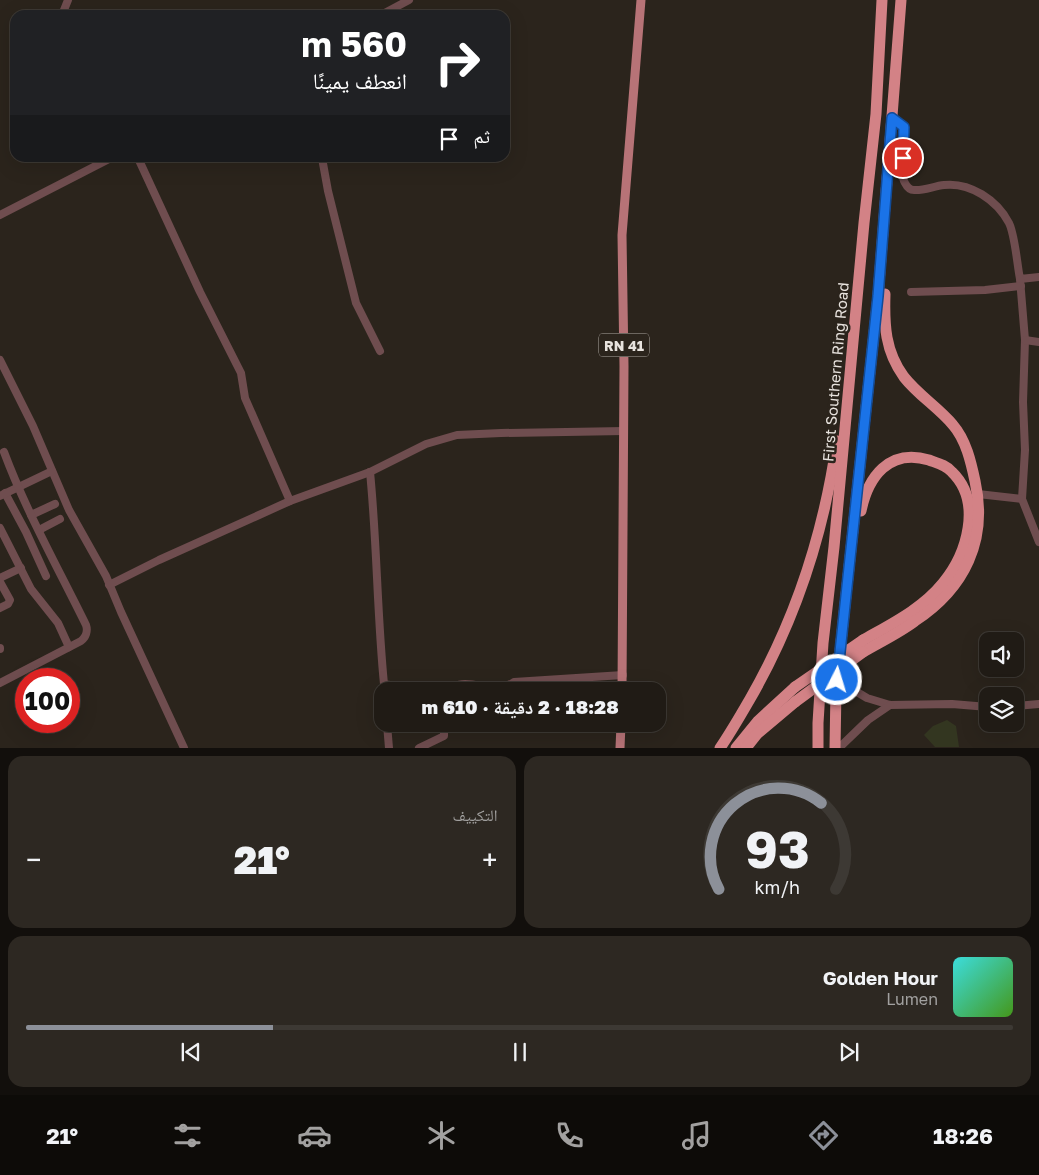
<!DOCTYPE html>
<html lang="ar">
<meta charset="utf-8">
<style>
:root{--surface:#201b15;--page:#2d2822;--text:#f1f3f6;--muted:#a2a1a0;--line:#3d3934;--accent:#8c9099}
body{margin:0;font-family:"Golos Text","Noto Naskh Arabic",sans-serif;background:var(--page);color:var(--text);direction:rtl;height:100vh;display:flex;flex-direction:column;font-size:19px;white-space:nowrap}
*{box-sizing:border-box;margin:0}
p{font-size:16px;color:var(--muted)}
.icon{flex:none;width:28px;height:28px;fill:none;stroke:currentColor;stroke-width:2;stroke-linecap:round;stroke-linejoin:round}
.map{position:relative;height:748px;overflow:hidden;direction:ltr}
.sheet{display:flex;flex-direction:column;gap:8px;padding:8px;background:#120f0c;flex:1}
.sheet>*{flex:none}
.hud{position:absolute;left:10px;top:10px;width:500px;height:152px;border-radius:15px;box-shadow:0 5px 20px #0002,0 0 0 1px var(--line);direction:rtl;background:#202124;color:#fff;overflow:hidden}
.fabs{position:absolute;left:979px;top:632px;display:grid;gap:10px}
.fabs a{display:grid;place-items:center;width:45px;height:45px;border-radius:10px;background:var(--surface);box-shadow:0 5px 20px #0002,0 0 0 1px var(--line);font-size:25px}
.speed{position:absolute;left:15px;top:668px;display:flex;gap:10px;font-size:25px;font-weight:700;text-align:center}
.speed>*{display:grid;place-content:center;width:65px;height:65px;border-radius:50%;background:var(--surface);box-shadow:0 5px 20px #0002,0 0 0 1px var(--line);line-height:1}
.speed .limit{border:8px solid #d22;background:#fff;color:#111}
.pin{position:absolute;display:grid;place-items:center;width:42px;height:42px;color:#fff;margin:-21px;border:2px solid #fff;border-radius:50%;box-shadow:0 1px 5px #0007}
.me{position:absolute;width:55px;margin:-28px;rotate:5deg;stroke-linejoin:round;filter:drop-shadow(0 0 4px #0008)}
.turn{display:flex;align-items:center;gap:18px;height:105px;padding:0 20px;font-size:22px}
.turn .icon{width:65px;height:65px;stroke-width:2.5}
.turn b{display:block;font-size:35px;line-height:42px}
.then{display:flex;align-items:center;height:48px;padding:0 20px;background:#0003;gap:10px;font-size:19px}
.big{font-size:38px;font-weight:800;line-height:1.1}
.sheet .tile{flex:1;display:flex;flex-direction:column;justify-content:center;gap:8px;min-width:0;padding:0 18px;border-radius:15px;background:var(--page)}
.sheet .dial{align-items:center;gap:0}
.dial svg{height:130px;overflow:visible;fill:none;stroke:var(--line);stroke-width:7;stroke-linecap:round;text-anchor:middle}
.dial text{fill:var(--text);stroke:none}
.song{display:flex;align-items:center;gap:15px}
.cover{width:60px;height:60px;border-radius:8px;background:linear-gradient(135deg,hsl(180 70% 55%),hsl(100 70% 35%))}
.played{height:5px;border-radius:2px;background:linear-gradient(90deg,var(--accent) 25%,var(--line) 25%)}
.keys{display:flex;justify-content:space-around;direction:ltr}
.heat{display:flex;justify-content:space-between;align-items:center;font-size:28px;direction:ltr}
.sheet .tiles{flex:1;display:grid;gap:8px;grid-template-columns:1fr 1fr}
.tile:last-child{grid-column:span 2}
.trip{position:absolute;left:374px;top:682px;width:292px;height:50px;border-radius:15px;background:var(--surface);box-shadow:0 5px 20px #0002,0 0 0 1px var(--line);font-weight:800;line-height:50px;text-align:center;direction:rtl}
.tabs{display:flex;height:80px;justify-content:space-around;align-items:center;background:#0d0b08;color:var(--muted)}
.tabs .icon{width:35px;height:35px}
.tabs .on{color:var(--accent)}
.tabs b{font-size:22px;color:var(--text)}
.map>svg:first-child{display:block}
.green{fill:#333620}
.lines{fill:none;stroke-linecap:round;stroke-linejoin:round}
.minor{stroke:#6f4d4f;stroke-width:8}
.major{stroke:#b77377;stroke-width:9}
.highway{stroke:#d38286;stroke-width:11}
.highway-bridge{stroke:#d38286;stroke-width:11}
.route-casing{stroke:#114b97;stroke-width:12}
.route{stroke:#1a73e8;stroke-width:9}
.labels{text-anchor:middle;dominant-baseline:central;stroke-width:5;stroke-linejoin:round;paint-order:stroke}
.shield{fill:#2b241c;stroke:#afa9a3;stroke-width:1}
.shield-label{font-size:14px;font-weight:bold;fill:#e7e2dd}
.street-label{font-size:15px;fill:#e7e2dd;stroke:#2b241c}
</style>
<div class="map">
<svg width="1039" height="748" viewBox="0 0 1039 748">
<rect width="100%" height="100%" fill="#2b241c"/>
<polygon class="green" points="947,720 956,726 959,747 935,747 924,735 933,726"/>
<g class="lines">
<g class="minor">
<polyline points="62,15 68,0"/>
<polyline points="381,15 409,0"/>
<path d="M 892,118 L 904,127 C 907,143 897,169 905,183 C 907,187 909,190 914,190 C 923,191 934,186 944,185 C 970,182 997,200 1009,223 C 1015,235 1017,264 1020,279 L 1039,277"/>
<polyline points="138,158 200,292 241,373 245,398 290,501"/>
<polyline points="322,158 328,191 356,303 380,351"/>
<polyline points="0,215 111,158"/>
<polyline points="1020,279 1025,340 1023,402 1025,450 1022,499"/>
<polyline points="911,292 985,290 1021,286"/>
<polyline points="1025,340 1039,342"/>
<polyline points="0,360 33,426 69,510 106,576 121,612 184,748"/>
<path d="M 370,472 C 377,542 377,613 384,684 C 404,688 422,691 442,690 C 450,689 456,684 465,684 C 484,684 496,694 514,682 L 623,675"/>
<polyline points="5,493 26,532 46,576"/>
<polyline points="978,494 1022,499 1039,542"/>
<polyline points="0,496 52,471"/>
<polyline points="31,515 55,504"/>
<polyline points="0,528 31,589 58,623 69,647"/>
<polyline points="39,530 60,519"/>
<polyline points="0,578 21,568"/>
<polyline points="0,582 10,600 8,604 0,608"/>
<polyline points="109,585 159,560 259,515 290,501 370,472 426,444 457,435 501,433 624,431"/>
<polyline points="0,648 0,649"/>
<polyline points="837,680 867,698 890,705 952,704 988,707"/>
<path d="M 0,683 L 81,641 C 86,637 88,631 86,625 C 58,568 26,511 4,452"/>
<polyline points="1015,706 1039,704"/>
<polyline points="387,724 389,748"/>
<polyline points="419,748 444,736 444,724"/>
<polyline points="839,748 868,720 890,705"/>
</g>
<g class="major">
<polyline points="622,691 624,366 622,235 641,0"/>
<polyline points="620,748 621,724"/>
</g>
<g class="highway">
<path d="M 861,511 C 868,477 889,448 929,460 C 937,463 946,465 952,472 C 983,502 967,554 943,583 C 922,609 891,624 863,640"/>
<path d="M 863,652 C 880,642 899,633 915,621 C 965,588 988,540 975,481 C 971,462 966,440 953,425 C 939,408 918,395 904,377 C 885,351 884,325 885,294"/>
<path d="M 720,748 C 731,732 740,716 750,699 C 796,619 824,532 837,441"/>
<polyline points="736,748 758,721 795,687"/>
<polyline points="746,748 757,734 795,702"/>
<polyline points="818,748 818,723 823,643 834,547 864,223 876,114 882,0"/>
<polyline points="835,748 836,689 878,296 901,0"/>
</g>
<g class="highway-bridge">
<polyline points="795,687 863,640"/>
<polyline points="795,702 863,652"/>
</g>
</g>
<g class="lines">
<g class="route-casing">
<polyline id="route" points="837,680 878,296 892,118 904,127 903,158"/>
</g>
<use href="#route" class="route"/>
</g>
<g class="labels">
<rect class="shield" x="599" y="333.5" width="50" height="23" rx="4"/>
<g class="shield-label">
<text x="624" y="345">RN 41</text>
</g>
<g class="street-label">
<text transform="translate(835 372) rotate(-85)">First Southern Ring Road</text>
</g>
</g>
</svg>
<div class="fabs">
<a><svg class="icon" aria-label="sound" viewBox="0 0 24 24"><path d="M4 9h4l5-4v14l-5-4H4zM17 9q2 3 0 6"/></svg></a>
<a><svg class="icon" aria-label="layers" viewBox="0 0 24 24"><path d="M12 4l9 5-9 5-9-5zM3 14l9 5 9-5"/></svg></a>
</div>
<div class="speed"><div class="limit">100</div></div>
<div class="pin" style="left:903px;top:158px;background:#d93025"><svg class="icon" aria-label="arrive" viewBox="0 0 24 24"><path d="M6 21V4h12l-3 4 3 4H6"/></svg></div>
<svg class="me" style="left:837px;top:680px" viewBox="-20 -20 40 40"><circle r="17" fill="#1a73e8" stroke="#fff" stroke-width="3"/><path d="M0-11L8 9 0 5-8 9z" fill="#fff"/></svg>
<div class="trip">18:28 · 2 دقيقة · 610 m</div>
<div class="hud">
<div class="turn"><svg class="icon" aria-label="right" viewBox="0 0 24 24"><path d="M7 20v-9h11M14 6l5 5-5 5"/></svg><div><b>560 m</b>انعطف يمينًا</div></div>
<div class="then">ثم<svg class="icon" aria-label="arrive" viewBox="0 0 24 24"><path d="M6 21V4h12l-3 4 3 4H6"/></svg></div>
</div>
</div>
<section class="sheet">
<div class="tiles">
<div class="tile dial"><svg viewBox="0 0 100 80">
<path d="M14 69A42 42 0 1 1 86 69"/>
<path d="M14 69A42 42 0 0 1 77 16" stroke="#8c9099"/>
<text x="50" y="56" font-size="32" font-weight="700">93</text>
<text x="50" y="72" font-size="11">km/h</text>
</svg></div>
<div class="tile"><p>التكييف</p>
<div class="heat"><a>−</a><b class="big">21°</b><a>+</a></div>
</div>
<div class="tile">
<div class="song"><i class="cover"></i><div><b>Golden Hour</b><p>Lumen</p></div></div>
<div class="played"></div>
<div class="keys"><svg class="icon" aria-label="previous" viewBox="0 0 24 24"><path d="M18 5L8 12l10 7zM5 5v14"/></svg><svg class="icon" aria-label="pause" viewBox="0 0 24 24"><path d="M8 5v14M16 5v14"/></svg><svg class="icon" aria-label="next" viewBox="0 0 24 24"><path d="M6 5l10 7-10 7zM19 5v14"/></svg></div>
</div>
</div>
</section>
<nav class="tabs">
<b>18:26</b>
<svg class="icon on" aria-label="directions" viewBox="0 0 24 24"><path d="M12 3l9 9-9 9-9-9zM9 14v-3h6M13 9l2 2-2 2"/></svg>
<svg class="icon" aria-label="music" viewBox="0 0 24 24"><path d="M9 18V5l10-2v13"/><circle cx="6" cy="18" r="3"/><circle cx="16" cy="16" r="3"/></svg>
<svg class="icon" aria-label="phone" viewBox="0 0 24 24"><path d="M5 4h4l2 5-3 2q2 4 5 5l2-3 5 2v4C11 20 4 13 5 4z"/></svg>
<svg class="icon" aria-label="climate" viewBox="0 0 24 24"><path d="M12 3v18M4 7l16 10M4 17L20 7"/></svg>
<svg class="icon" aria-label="car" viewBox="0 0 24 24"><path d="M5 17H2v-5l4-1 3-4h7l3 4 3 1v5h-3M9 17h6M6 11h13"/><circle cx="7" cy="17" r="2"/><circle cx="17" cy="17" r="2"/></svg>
<svg class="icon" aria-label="filters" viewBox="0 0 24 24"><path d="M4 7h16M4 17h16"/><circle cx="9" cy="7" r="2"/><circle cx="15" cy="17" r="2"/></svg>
<b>21°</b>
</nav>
